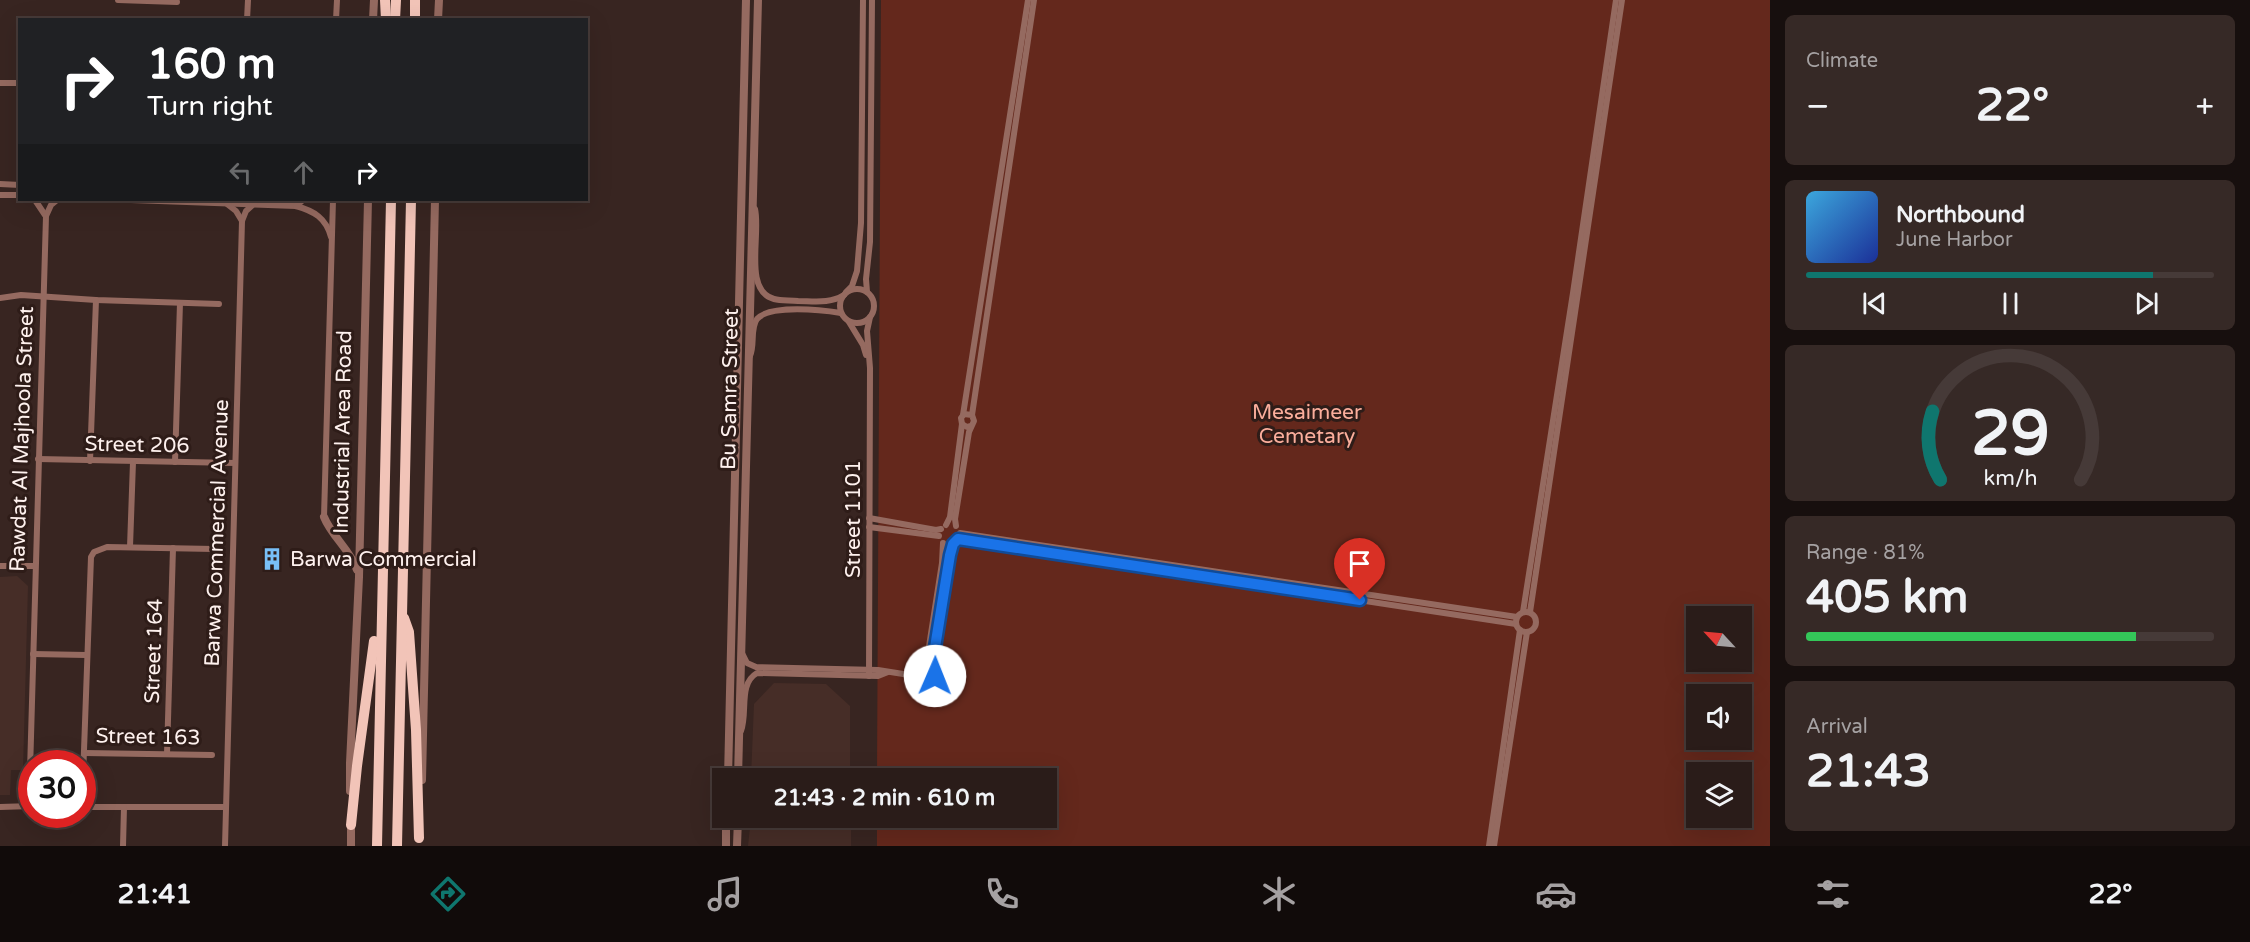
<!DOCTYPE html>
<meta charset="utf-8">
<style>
:root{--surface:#2a1c19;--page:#362926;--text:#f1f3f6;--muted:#a5a1a2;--line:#463a38;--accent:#0f766e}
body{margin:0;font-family:"Varela Round",sans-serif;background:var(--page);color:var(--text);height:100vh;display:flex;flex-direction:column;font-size:22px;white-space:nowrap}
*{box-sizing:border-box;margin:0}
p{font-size:20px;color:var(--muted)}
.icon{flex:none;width:33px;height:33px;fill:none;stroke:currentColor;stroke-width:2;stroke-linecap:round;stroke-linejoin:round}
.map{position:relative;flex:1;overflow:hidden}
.details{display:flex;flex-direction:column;gap:15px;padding:15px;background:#170f0e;width:480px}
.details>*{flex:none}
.banner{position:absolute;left:18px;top:18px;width:570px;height:183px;border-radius:0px;box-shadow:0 6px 24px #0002,0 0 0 2px var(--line);background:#202124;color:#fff;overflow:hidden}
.needle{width:39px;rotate:296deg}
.fabs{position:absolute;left:1686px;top:606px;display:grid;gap:12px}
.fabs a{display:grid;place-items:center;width:66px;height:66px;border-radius:0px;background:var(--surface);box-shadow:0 6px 24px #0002,0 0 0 2px var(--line);font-size:30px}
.speed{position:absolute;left:18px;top:750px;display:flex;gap:12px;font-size:30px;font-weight:700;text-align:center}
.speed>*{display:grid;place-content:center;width:78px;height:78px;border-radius:50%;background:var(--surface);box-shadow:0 6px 24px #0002,0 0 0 2px var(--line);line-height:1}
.speed .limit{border:9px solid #d22;background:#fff;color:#111}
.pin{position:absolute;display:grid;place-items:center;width:51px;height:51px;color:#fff;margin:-62px -26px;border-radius:50% 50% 50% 0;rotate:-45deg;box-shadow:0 0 6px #0007}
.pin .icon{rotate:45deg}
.me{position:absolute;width:66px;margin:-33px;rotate:1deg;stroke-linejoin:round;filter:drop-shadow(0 0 4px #0008)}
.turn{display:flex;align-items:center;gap:21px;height:126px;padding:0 30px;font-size:27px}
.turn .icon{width:78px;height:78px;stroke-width:2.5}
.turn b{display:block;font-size:42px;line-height:51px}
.lanes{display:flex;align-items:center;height:57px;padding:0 30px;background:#0003;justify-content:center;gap:30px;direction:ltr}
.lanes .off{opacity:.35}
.big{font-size:45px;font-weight:700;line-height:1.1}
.details .card{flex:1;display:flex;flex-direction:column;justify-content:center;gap:9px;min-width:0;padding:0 21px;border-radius:9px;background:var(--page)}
.details .dial{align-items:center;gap:0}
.dial svg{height:156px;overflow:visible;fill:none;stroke:var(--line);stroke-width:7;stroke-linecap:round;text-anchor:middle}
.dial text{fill:var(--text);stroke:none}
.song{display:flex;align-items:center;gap:18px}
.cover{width:72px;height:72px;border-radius:9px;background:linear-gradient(135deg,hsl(200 70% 55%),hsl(230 70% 35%))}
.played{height:6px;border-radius:3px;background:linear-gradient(90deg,var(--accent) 85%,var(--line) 85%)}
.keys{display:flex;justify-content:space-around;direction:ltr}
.heat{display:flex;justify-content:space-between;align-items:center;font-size:33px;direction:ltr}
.charge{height:9px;border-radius:4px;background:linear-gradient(90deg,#34c759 81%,var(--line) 0)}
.trip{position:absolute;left:712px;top:768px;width:345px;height:60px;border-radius:0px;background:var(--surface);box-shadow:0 6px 24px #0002,0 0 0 2px var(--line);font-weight:700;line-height:60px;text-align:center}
.tab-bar{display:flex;height:96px;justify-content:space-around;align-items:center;background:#110b0a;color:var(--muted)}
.tab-bar .icon{width:42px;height:42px}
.tab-bar .active{color:var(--accent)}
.tab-bar b{font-size:27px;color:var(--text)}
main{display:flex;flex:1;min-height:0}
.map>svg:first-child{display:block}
.built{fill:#462d27}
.green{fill:#64281c;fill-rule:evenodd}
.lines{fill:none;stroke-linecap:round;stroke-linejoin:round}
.minor{stroke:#956a60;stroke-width:6}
.tertiary{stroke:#956a60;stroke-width:8}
.trunk{stroke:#f2c4b8;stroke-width:10}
.route-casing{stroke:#114b97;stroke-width:15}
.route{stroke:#1a73e8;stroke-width:10}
.labels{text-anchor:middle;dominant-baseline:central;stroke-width:6;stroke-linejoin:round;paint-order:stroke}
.street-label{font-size:21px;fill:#fef1ee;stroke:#2e1c18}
.park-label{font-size:21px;fill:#fbae9c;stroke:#2e1c18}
.poi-label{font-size:21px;fill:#fef1ee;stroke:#2e1c18;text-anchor:start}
</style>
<main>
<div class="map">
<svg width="1770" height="846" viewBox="0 0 1770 846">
<rect width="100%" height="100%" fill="#382521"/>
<g class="built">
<polygon points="17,576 28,586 23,770 11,770 10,795 0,795 0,577"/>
<polygon points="774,683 826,684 850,706 850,778 751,778 754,704"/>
<polygon points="751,818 851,818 851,846 748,846"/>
</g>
<path class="green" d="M 881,0 L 1770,0 L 1770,846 L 877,846 L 877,818 L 1047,818 L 1047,778 L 877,778 ZM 1696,616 L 1742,616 L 1742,662 L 1696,662 ZM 1696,694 L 1742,694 L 1742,740 L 1696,740 ZM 1696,772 L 1742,772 L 1742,818 L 1696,818 Z"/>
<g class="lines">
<g class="minor">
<polyline points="118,0 177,2"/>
<polyline points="247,20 248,0"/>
<polyline points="336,20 337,0"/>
<polyline points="0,83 20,83"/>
<polyline points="0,184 20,185"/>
<polyline points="0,195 20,195"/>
<polyline points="35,200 45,215"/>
<path d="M 131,200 L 296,206 C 314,211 326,218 331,237"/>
<polyline points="227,204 236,211 242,221"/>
<polyline points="296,206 303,200"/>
<path d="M 755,209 C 761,234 743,291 774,299 C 781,301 790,300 798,301 C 813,301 830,304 844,295"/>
<circle cx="857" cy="306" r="17"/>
<polyline points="846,292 852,286 857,271 861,223 863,0"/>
<polyline points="867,292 866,279 870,242 872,0"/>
<polyline points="0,298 21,295 96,300 219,304"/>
<polyline points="849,322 863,345 866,355"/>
<path d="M 750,356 C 755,346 750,328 757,319 C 770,304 823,310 841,313"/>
<polyline points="963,415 1028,0"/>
<polyline points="972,415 1034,0"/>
<polyline points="38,459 235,463"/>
<polyline points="90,461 96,300"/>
<polyline points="175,462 180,303"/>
<polyline points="324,517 333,200"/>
<polyline points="869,518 936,530 941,529"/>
<polyline points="946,525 950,517 962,424"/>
<polyline points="956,526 955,519 969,432 974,421 972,415 964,414 961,418 962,424 967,427 971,426"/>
<polyline points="869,527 939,536"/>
<polyline points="960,533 1517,617"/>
<polyline points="959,539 1516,624"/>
<polyline points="130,547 133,462"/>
<polyline points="0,566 35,566"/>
<circle cx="1526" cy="622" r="10"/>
<polyline points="1523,612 1573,293 1616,0"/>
<polyline points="1530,612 1622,0"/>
<polyline points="742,653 747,663 756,667 878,670 922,677"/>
<polyline points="33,654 86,655"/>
<circle cx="928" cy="678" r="7"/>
<polyline points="925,672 942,563 943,543"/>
<polyline points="931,672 953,544"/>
<polyline points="869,676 870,368 867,331 870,317"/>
<path d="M 741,731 C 748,712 738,684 757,673 L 878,676 L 888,672"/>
<polyline points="84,753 212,755"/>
<polyline points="167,754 173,548"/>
<polyline points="83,778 91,557 94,552 107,547 214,549"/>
<polyline points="29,806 46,216 51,205 57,200"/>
<polyline points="0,807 32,806"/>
<polyline points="82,807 226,807"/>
<polyline points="123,846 124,807"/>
<polyline points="225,846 242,221 246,211 255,203"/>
<polyline points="1489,846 1520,630"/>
<polyline points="1494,846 1527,632"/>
</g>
<g class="tertiary">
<polyline points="373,20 374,0"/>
<polyline points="438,20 439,0"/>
<path d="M 324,517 C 332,537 350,549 357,570"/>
<polyline points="728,778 746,0"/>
<polyline points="738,778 758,0"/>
<polyline points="422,780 435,200"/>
<polyline points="350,791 350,763 359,577 368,200"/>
<polyline points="351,846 351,821"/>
<polyline points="726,846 726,818"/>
<polyline points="737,846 738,818"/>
</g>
<g class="trunk">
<polyline points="385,0 386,20"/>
<polyline points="395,20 396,0"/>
<polyline points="415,20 415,0"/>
<polyline points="404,618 409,632 416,730 419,838"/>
<polyline points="351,825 357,766 374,641"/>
<polyline points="377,846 391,200"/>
<polyline points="397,846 411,200"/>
</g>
</g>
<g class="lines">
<g class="route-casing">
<polyline id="route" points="935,676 931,672 950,555 953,544 958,539 1360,600"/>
</g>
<use href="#route" class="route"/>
</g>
<defs>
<g id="building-bare" transform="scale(1.8)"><path d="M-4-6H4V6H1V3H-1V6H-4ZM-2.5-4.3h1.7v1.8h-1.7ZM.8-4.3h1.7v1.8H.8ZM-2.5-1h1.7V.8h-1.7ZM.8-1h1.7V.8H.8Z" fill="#78bff7" stroke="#2e1c18" stroke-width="2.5" paint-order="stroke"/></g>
</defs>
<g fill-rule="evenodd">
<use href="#building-bare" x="272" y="559"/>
</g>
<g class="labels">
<g class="street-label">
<text transform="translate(730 389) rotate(-89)">Bu Samra Street</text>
<text transform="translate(343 432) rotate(-89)">Industrial Area Road</text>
<text transform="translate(22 439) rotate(-88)">Rawdat Al Majhoola Street</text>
<text transform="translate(137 445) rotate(1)">Street 206</text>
<text transform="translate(853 519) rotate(-90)">Street 1101</text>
<text transform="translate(217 533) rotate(-88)">Barwa Commercial Avenue</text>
<text transform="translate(154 651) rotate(-88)">Street 164</text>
<text transform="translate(148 737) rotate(1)">Street 163</text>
</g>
<g class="park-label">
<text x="1307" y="412">Mesaimeer<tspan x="1307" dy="24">Cemetary</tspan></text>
</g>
<g class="poi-label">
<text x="290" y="559">Barwa Commercial</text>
</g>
</g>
</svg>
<div class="fabs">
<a><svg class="needle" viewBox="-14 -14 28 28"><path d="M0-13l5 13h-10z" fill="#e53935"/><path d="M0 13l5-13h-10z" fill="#a5a1a2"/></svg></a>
<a><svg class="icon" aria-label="sound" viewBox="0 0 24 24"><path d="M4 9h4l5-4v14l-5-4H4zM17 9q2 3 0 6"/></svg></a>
<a><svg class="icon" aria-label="layers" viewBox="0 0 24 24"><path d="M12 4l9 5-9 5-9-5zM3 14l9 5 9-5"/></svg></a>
</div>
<div class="speed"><div class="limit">30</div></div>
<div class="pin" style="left:1360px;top:600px;background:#d93025"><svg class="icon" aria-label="arrive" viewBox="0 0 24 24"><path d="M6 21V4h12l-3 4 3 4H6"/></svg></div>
<svg class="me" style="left:935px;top:676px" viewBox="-20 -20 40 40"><circle r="19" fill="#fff"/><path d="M0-13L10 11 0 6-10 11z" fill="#1a73e8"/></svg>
<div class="trip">21:43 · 2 min · 610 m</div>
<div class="banner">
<div class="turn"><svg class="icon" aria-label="right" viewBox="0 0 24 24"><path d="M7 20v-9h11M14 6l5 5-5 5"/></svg><div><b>160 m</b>Turn right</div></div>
<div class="lanes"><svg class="icon off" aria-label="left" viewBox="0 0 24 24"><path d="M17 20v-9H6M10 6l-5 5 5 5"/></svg><svg class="icon off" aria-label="ahead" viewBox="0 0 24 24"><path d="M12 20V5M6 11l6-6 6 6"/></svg><svg class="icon" aria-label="right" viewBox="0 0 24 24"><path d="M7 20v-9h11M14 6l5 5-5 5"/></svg></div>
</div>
</div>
<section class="details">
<div class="card"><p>Climate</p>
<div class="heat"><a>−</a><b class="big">22°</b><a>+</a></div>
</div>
<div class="card">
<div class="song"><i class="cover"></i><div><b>Northbound</b><p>June Harbor</p></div></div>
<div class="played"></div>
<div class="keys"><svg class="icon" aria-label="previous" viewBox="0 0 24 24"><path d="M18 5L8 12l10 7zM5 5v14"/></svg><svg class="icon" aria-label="pause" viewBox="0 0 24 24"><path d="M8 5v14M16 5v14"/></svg><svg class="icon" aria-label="next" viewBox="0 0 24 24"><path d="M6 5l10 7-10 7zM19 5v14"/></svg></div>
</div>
<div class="card dial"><svg viewBox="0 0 100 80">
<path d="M14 69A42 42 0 1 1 86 69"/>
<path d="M14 69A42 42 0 0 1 10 34" stroke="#0f766e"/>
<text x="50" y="56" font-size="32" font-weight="700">29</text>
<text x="50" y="72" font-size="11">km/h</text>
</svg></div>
<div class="card"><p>Range · 81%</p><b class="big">405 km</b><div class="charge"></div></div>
<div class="card"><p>Arrival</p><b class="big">21:43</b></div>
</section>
</main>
<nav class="tab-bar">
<b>21:41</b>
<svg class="icon active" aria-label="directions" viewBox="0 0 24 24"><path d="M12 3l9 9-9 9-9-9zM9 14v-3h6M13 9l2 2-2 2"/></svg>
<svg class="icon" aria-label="music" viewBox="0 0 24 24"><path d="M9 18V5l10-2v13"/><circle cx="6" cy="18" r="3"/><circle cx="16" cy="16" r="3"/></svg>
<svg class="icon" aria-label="phone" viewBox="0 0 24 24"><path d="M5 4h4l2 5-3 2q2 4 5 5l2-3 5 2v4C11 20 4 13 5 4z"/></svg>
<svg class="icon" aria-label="climate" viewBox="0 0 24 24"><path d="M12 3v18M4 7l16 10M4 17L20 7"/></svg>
<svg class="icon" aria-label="car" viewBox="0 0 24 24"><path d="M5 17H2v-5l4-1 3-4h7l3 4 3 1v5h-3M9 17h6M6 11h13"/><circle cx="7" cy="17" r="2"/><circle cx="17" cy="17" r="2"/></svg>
<svg class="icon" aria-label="filters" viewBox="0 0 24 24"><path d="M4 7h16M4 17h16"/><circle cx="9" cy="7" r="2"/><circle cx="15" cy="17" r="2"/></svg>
<b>22°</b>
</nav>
